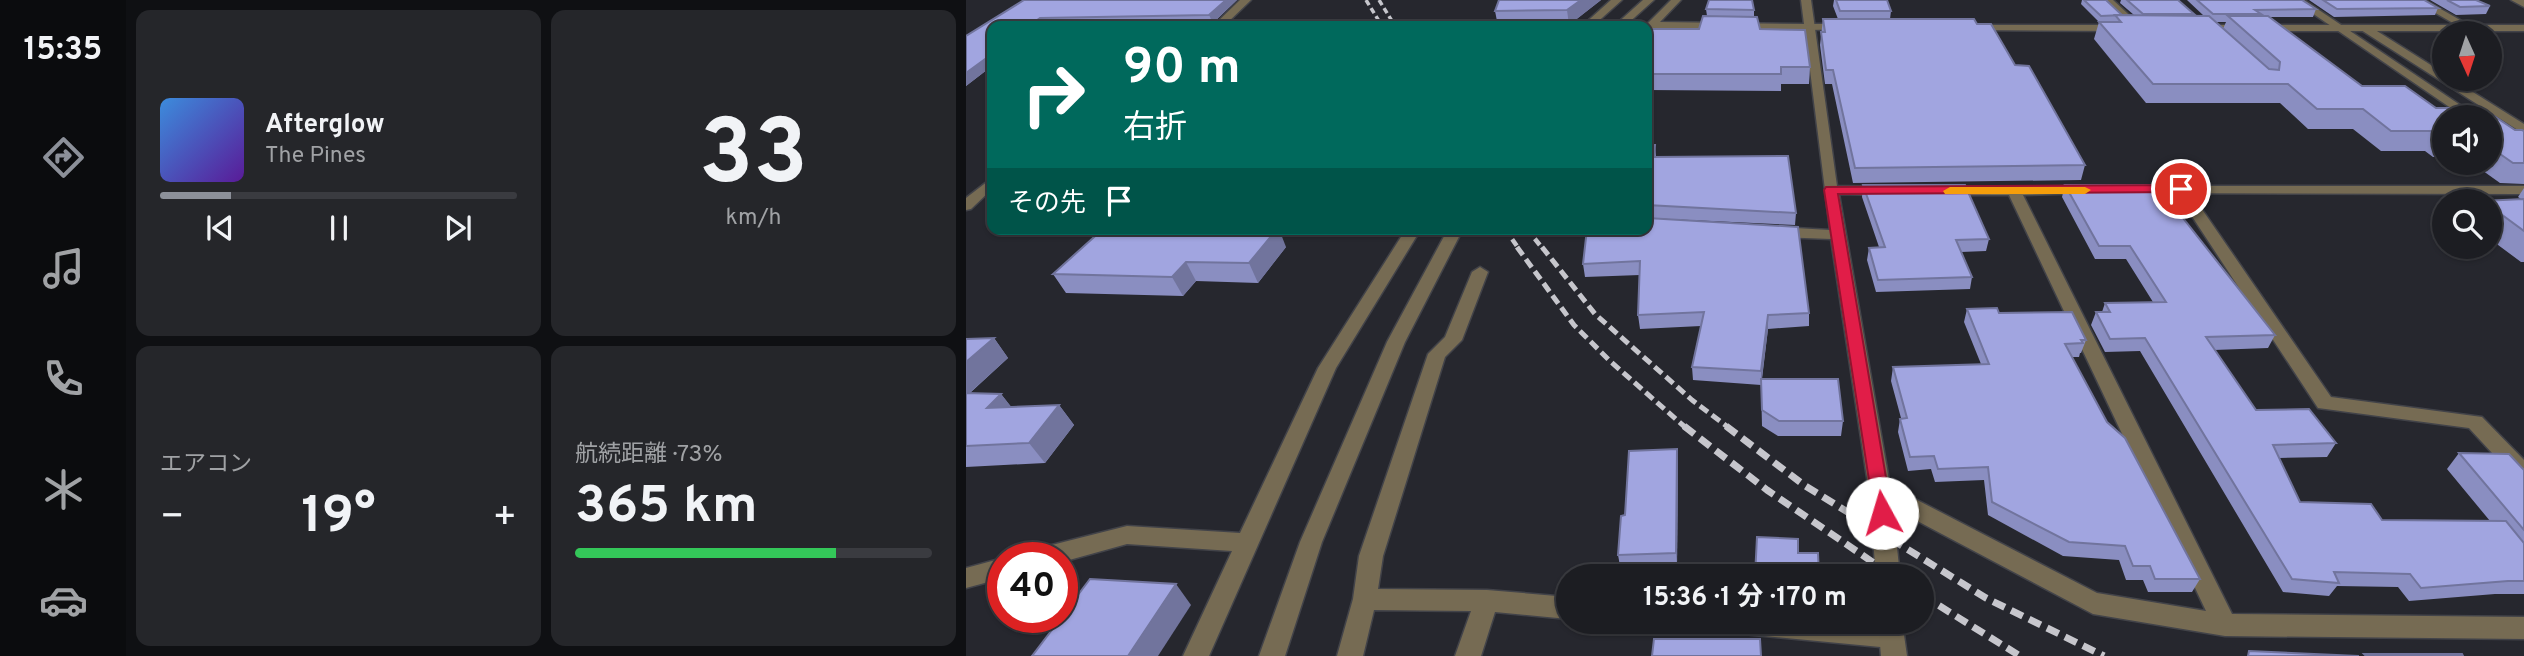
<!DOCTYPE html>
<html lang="ja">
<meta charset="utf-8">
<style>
:root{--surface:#1c1d22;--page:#25262a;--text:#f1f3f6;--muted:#a0a2a5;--line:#3a3b40;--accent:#8c9099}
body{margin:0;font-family:Overpass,"Noto Sans JP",sans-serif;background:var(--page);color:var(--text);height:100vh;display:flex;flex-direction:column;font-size:26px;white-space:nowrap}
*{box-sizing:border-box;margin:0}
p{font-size:23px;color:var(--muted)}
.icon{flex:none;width:38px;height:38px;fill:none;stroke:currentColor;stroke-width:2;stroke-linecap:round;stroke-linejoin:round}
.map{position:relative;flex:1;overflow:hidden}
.details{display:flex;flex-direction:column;gap:10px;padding:10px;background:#0f1013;width:840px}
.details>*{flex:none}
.guide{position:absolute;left:21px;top:21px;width:665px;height:214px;border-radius:14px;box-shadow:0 2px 5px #0004,0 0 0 2px var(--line);background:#00695c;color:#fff;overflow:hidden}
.needle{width:46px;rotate:177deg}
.tools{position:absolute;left:1466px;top:21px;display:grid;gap:14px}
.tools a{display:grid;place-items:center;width:70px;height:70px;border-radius:50%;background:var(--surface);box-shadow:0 2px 5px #0004,0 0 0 2px var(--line);font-size:35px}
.speed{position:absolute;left:21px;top:542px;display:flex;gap:14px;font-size:35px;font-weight:700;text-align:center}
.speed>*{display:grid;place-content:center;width:91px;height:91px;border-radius:50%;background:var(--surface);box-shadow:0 2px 5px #0004,0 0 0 2px var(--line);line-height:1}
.speed .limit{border:10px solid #d22;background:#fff;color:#111}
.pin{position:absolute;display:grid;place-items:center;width:60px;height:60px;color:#fff;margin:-30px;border:4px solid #fff;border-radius:50%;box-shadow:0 2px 7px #0007}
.me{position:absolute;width:77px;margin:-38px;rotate:354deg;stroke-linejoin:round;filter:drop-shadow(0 0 5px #0008)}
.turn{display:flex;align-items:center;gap:24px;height:147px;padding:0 21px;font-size:32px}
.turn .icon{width:91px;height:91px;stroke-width:2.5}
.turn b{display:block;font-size:49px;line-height:60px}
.then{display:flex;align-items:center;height:66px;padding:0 21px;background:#0003;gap:14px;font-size:26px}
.big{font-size:52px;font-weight:700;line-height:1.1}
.details .widget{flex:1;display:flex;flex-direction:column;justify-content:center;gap:10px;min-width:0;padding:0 24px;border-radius:14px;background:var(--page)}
.details .dial{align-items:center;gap:0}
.dial b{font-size:91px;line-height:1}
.song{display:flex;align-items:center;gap:21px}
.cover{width:84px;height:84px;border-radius:10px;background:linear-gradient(135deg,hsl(210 70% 55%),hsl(270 70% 35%))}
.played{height:7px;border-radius:4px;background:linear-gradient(90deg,var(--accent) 20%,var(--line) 20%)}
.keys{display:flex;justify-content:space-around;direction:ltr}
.heat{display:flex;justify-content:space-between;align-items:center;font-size:38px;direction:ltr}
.charge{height:10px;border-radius:5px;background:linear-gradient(90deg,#34c759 73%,var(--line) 0)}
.details .tiles{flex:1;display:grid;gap:10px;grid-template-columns:repeat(2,1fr)}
.trip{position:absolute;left:590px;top:564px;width:378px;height:70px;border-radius:35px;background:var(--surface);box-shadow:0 2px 5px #0004,0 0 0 2px var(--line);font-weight:700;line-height:70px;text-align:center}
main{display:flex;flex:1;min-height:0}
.dock{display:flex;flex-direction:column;width:126px;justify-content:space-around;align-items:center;background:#0b0c0e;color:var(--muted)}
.dock .icon{width:49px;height:49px}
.dock .current{color:var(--accent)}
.dock b{font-size:32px;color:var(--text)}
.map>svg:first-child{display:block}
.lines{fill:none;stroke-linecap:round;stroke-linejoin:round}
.service-casing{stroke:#424349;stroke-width:3}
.minor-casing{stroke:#424349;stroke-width:3}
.tertiary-casing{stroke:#424349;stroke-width:3}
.service{fill:#766b53;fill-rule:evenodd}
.minor{fill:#766b53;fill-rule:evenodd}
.tertiary{fill:#766b53;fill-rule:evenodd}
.rail-far3{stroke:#c6c6cc;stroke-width:3.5;stroke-dasharray:6 3.5;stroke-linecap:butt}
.rail-far2{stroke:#c6c6cc;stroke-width:4.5;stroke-dasharray:8 4.5;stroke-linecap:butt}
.rail-far1{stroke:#c6c6cc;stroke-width:5;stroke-dasharray:10 5;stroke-linecap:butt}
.rail{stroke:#c6c6cc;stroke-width:7;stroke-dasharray:13 7;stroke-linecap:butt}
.wall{fill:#8a8ec1;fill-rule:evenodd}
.shaded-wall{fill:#71749d}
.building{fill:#a1a5e0;stroke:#71749d;stroke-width:2}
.route{fill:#e11d48;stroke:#92132f;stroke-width:2}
.slow{fill:#f59e0b}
</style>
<main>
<nav class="dock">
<b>15:35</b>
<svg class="icon current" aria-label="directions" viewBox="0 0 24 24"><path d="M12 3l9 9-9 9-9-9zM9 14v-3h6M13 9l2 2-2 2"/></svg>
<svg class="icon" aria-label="music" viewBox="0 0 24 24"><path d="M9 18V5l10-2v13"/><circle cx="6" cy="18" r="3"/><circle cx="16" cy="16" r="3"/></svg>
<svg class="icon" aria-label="phone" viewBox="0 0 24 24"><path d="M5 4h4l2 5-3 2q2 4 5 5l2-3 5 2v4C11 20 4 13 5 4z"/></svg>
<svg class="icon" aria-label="climate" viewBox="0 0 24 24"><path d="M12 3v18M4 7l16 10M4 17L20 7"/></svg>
<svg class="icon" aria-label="car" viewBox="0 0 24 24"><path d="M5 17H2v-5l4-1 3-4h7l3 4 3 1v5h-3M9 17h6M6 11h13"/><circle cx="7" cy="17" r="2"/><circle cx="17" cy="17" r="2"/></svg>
</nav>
<section class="details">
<div class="tiles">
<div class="widget">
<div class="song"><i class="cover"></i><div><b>Afterglow</b><p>The Pines</p></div></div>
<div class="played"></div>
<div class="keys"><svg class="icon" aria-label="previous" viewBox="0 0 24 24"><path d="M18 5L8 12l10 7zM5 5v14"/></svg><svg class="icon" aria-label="pause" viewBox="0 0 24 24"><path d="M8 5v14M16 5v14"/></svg><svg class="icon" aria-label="next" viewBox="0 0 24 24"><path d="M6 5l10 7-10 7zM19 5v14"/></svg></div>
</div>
<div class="widget dial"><b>33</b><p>km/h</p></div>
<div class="widget"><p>エアコン</p>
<div class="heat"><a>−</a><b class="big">19°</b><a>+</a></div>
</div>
<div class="widget"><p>航続距離 · 73%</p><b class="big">365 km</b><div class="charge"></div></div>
</div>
</section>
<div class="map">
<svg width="1558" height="656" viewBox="0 0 1558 656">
<rect width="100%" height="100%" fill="#26272e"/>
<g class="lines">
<g class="service-casing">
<polygon id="service" points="1215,185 1220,186 1365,397 1516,417 1558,460 1558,482 1551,480 1503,428 1352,408 1208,189"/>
</g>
<g class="minor-casing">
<g id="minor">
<polygon points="274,0 285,0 258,26 247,26"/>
<polygon points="645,0 656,0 627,26 616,26"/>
<polygon points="705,0 715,0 694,22 838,24 835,0 845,0 871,186 918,187 925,191 918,195 873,194 924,486 1131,593 1240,611 1043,195 981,195 974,191 981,187 1121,186 1126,187 1126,193 1057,195 1266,614 1558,617 1558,639 1259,636 1127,614 906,497 903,491 865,239 810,237 802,232 810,227 864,230 839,30 689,28 681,33 679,26"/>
<polygon points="1137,0 1147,0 1175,26 1175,30 1167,30"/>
<polygon points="1327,0 1338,0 1512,117 1498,117"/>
<polygon points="1447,0 1459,0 1508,28 1499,30"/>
<polygon points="1545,0 1558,0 1558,7"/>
<polygon points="1395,26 1403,26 1479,74 1479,79 1486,79 1558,124 1558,134 1395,30"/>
<polygon points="26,178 26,189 5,209 0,210 0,198"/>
<polygon points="1173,186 1558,186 1558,194 1168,193 1168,187"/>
<polygon points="440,229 455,229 370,368 243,656 217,656 266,551 161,544 96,562 96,558 63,558 66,551 74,548 161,526 274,533 352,368"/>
<polygon points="514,267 522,272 496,340 479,357 417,556 412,589 521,590 602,597 602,619 529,612 515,656 489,656 505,611 408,610 397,656 371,656 387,599 393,556 462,354 479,337 506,272"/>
<polygon points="37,558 37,578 0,588 0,568"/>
<polygon points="744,621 888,621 934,628 938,636 934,644 925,648 756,632 747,629"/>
</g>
</g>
<g class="tertiary-casing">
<g id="tertiary">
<polygon points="677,0 688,0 659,26 648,26"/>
<polygon points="879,24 883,25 883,29 844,30 839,27 844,24"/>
<polygon points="1001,25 1155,25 1160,28 1155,31 1005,30 1001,29"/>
<polygon points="1558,25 1558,31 1232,31 1227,28 1232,25"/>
<polygon points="482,229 497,229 439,342 356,542 319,656 293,656 334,542 421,342"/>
<polygon points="914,483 922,485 925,491 934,576 910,576 903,491 906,485"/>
<polygon points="912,621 936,621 941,656 915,656"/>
</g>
</g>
<use href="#service" class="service"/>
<use href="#minor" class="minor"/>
<use href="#tertiary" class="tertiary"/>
<g class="rail-far3">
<polyline points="400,0 416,26"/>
<polyline points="413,0 429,26"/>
</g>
<g class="rail-far2">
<polyline points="539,229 553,249"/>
<polyline points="561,229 577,249"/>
</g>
<g class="rail-far1">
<polyline points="551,247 608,325 644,361 720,428"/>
<polyline points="576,247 629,314 726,400 763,428"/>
</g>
<g class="rail">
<polyline points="718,426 801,490 927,576"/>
<polyline points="760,426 838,485 1020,598 1138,656"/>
<polyline points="956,595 1054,656"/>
</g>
</g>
<g class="wall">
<polygon points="58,0 271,0 247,23 86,26 26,26 26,66 0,86 0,36"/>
<polygon points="533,0 635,0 603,25 532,26 529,11"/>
<polygon points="868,0 921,0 925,11 924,19 1011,24 1049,65 1119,165 1115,180 887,183 866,84 859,84 854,45 857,19 872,19 867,6"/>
<path d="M 1116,0 L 1140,0 L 1156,15 L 1168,15 L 1154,3 L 1155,0 L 1212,0 L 1228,14 L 1227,16 L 1238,16 L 1221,0 L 1336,0 L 1350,9 L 1347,17 L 1304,17 L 1396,86 L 1439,86 L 1470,108 L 1516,108 L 1549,130 L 1556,130 L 1558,131 L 1558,184 L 1534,183 L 1506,163 L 1524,163 L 1524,117 L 1479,117 L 1479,157 L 1467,157 L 1459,151 L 1415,151 L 1387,129 L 1342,129 L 1314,103 L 1180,103 L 1128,39 L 1133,22 L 1115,4 ZM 1250,22 L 1260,22 L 1257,29 Z"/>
<polygon points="1343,0 1458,0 1472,8 1469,15 1368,17"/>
<polygon points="1464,0 1510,0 1524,6 1520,14 1490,15"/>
<polygon points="740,9 788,10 788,17 794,29 844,67 843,84 815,84 815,91 681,90 681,45 733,29 741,16"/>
<polygon points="681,145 689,145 690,157 830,213 829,225 681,218"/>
<polygon points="897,185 1023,239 1020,251 995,252 1006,277 1004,289 910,292 901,260 903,248 913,247 896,197"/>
<polygon points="1099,185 1309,335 1302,348 1248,350 1290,410 1370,443 1361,457 1313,458 1334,502 1416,520 1524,521 1481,469 1493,453 1558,470 1558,594 1529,594 1443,601 1432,587 1371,586 1363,596 1317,592 1174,351 1139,352 1125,325 1130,312 1136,312 1139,303 1187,302 1160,259 1129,259 1096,197"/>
<polygon points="1558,188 1558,262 1555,262 1524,239 1524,201 1516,201 1555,199 1552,197"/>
<polygon points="621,229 843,313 843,326 802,329 796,379 877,421 875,436 812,436 796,426 795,385 727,380 726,367 735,326 674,329 672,315 674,275 619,277 617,264"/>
<polygon points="320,247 292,283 230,281 217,296 100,293 87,274"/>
<polygon points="1001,309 1033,313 1120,340 1115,353 1114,353 1113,357 1106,357 1141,422 1234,579 1226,592 1182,592 1177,580 1160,580 1153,560 1097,556 1022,515 1018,480 969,482 965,469 942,471 932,432 934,419 935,418 925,381 927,367 1015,364 998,322"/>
<polygon points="28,338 42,358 4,393 35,394 45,407 93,405 108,425 79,463 0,467 0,339"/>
<polygon points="712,461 711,565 654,566 652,555 659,515"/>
</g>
<g class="shaded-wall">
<polygon points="260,0 271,0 247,23 243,15"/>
<polygon points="615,0 635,0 603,25 601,10"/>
<polygon points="74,18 78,26 63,26"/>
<polygon points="26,54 26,66 0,86 0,73"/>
<polygon points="311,229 313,229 320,247 292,283 283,263"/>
<polygon points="220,262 230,281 217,296 206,277"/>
<polygon points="802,315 802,329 795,385 795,371"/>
<polygon points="28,338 42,358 0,396 0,362"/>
<polygon points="35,394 51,414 21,408"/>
<polygon points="93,405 108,425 79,463 63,443"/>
<polygon points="711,449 712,461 711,565 710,553"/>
<polygon points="210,584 225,605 192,656 162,656"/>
</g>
<g class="building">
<polygon points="58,0 260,0 243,15 74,18 63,26 26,26 26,54 0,73 0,36"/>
<polygon points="533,0 615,0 601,10 529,11"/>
<polygon points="743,0 786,0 788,10 740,9"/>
<polygon points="870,0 921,0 925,11 874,11"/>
<polygon points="1118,0 1140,0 1156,15 1135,16"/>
<polygon points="1161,0 1212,0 1228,14 1177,14"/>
<polygon points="1231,0 1336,0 1350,9 1289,10 1295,14 1247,14"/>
<polygon points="1357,0 1458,0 1472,8 1371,9"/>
<polygon points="1481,0 1510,0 1524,6 1494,7"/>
<polygon points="1149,15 1243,16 1303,69 1313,70 1314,62 1262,16 1302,16 1396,86 1439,86 1470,108 1516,108 1549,130 1556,130 1558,131 1558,163 1547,163 1524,147 1524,117 1479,117 1479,137 1471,131 1425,131 1397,109 1351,109 1322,84 1187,84 1133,22 1155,22"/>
<polygon points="737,16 791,17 794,29 839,30 844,67 815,67 815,74 681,74 681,45 685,29 733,29"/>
<polygon points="857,19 1008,19 1011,24 1025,24 1049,65 1063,66 1119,165 889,168 867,70 860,70 855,32 859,32"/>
<polygon points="681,145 689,145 688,157 822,156 830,213 681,205"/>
<polygon points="897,185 999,185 1023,239 990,240 1006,277 912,280 903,248 919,247"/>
<polygon points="1099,185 1191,185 1309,335 1240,337 1290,410 1343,409 1370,443 1307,445 1334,502 1405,504 1416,520 1540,521 1558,543 1558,581 1542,581 1455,588 1444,574 1368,572 1373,583 1326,579 1179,338 1144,339 1130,312 1144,312 1139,303 1200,302 1164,246 1133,246"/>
<polygon points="1558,199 1558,231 1524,206 1524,201 1516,201"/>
<polygon points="681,218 832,227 843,313 802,315 795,371 726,367 738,312 672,315 674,261 617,264 621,229 681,229"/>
<polygon points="137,229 311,229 283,263 220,262 206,277 87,274"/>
<polygon points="1031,308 1033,313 1106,312 1120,340 1115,340 1117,343 1099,344 1141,422 1159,438 1234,579 1189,579 1184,566 1167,566 1159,546 1103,542 1026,502 1022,467 972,469 968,456 944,457 934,419 941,418 927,367 1023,364 1001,309"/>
<polygon points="28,338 0,362 0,339"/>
<polygon points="795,379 872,379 877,421 813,421 796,410"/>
<polygon points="0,393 35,394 21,408 93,405 63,443 0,446"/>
<polygon points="711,449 710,553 652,555 655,516 659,515 663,451"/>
<polygon points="1493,453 1543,454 1558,470 1558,530"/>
<polygon points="791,537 832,539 832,553 852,553 853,576 789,576"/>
<polygon points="124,579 210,584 162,656 66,656 95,618 96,618 96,616"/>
<polygon points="688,639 794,639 795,656 686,656"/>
<polygon points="1283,651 1393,656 1282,656"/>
<polygon points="1398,654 1496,654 1497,656 1400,656"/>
</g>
<polygon class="route" points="1215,185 1221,189 1219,192 872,194 926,513 923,519 916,521 909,519 858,190 860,187"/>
<polygon class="slow" points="984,187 1119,187 1125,190 1119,194 979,194 977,191"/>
</svg>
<div class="tools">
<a><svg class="needle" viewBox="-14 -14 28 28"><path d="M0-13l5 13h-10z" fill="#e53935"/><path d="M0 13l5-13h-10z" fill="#a0a2a5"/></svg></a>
<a><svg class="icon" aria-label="sound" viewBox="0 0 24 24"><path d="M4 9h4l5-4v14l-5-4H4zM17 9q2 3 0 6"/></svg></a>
<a><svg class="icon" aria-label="search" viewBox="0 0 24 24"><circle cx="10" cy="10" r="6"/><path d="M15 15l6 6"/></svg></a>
</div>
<div class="speed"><div class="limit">40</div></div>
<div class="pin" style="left:1215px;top:189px;background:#d93025"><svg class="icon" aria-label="arrive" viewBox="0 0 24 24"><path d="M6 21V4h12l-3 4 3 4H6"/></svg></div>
<svg class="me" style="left:916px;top:513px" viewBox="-20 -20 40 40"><circle r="19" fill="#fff"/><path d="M0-13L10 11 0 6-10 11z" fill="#e11d48"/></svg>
<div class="trip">15:36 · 1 分 · 170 m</div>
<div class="guide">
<div class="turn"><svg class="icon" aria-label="right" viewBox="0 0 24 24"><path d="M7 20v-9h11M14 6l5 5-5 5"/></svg><div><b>90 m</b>右折</div></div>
<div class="then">その先<svg class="icon" aria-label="arrive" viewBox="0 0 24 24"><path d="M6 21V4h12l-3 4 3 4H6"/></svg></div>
</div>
</div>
</main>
